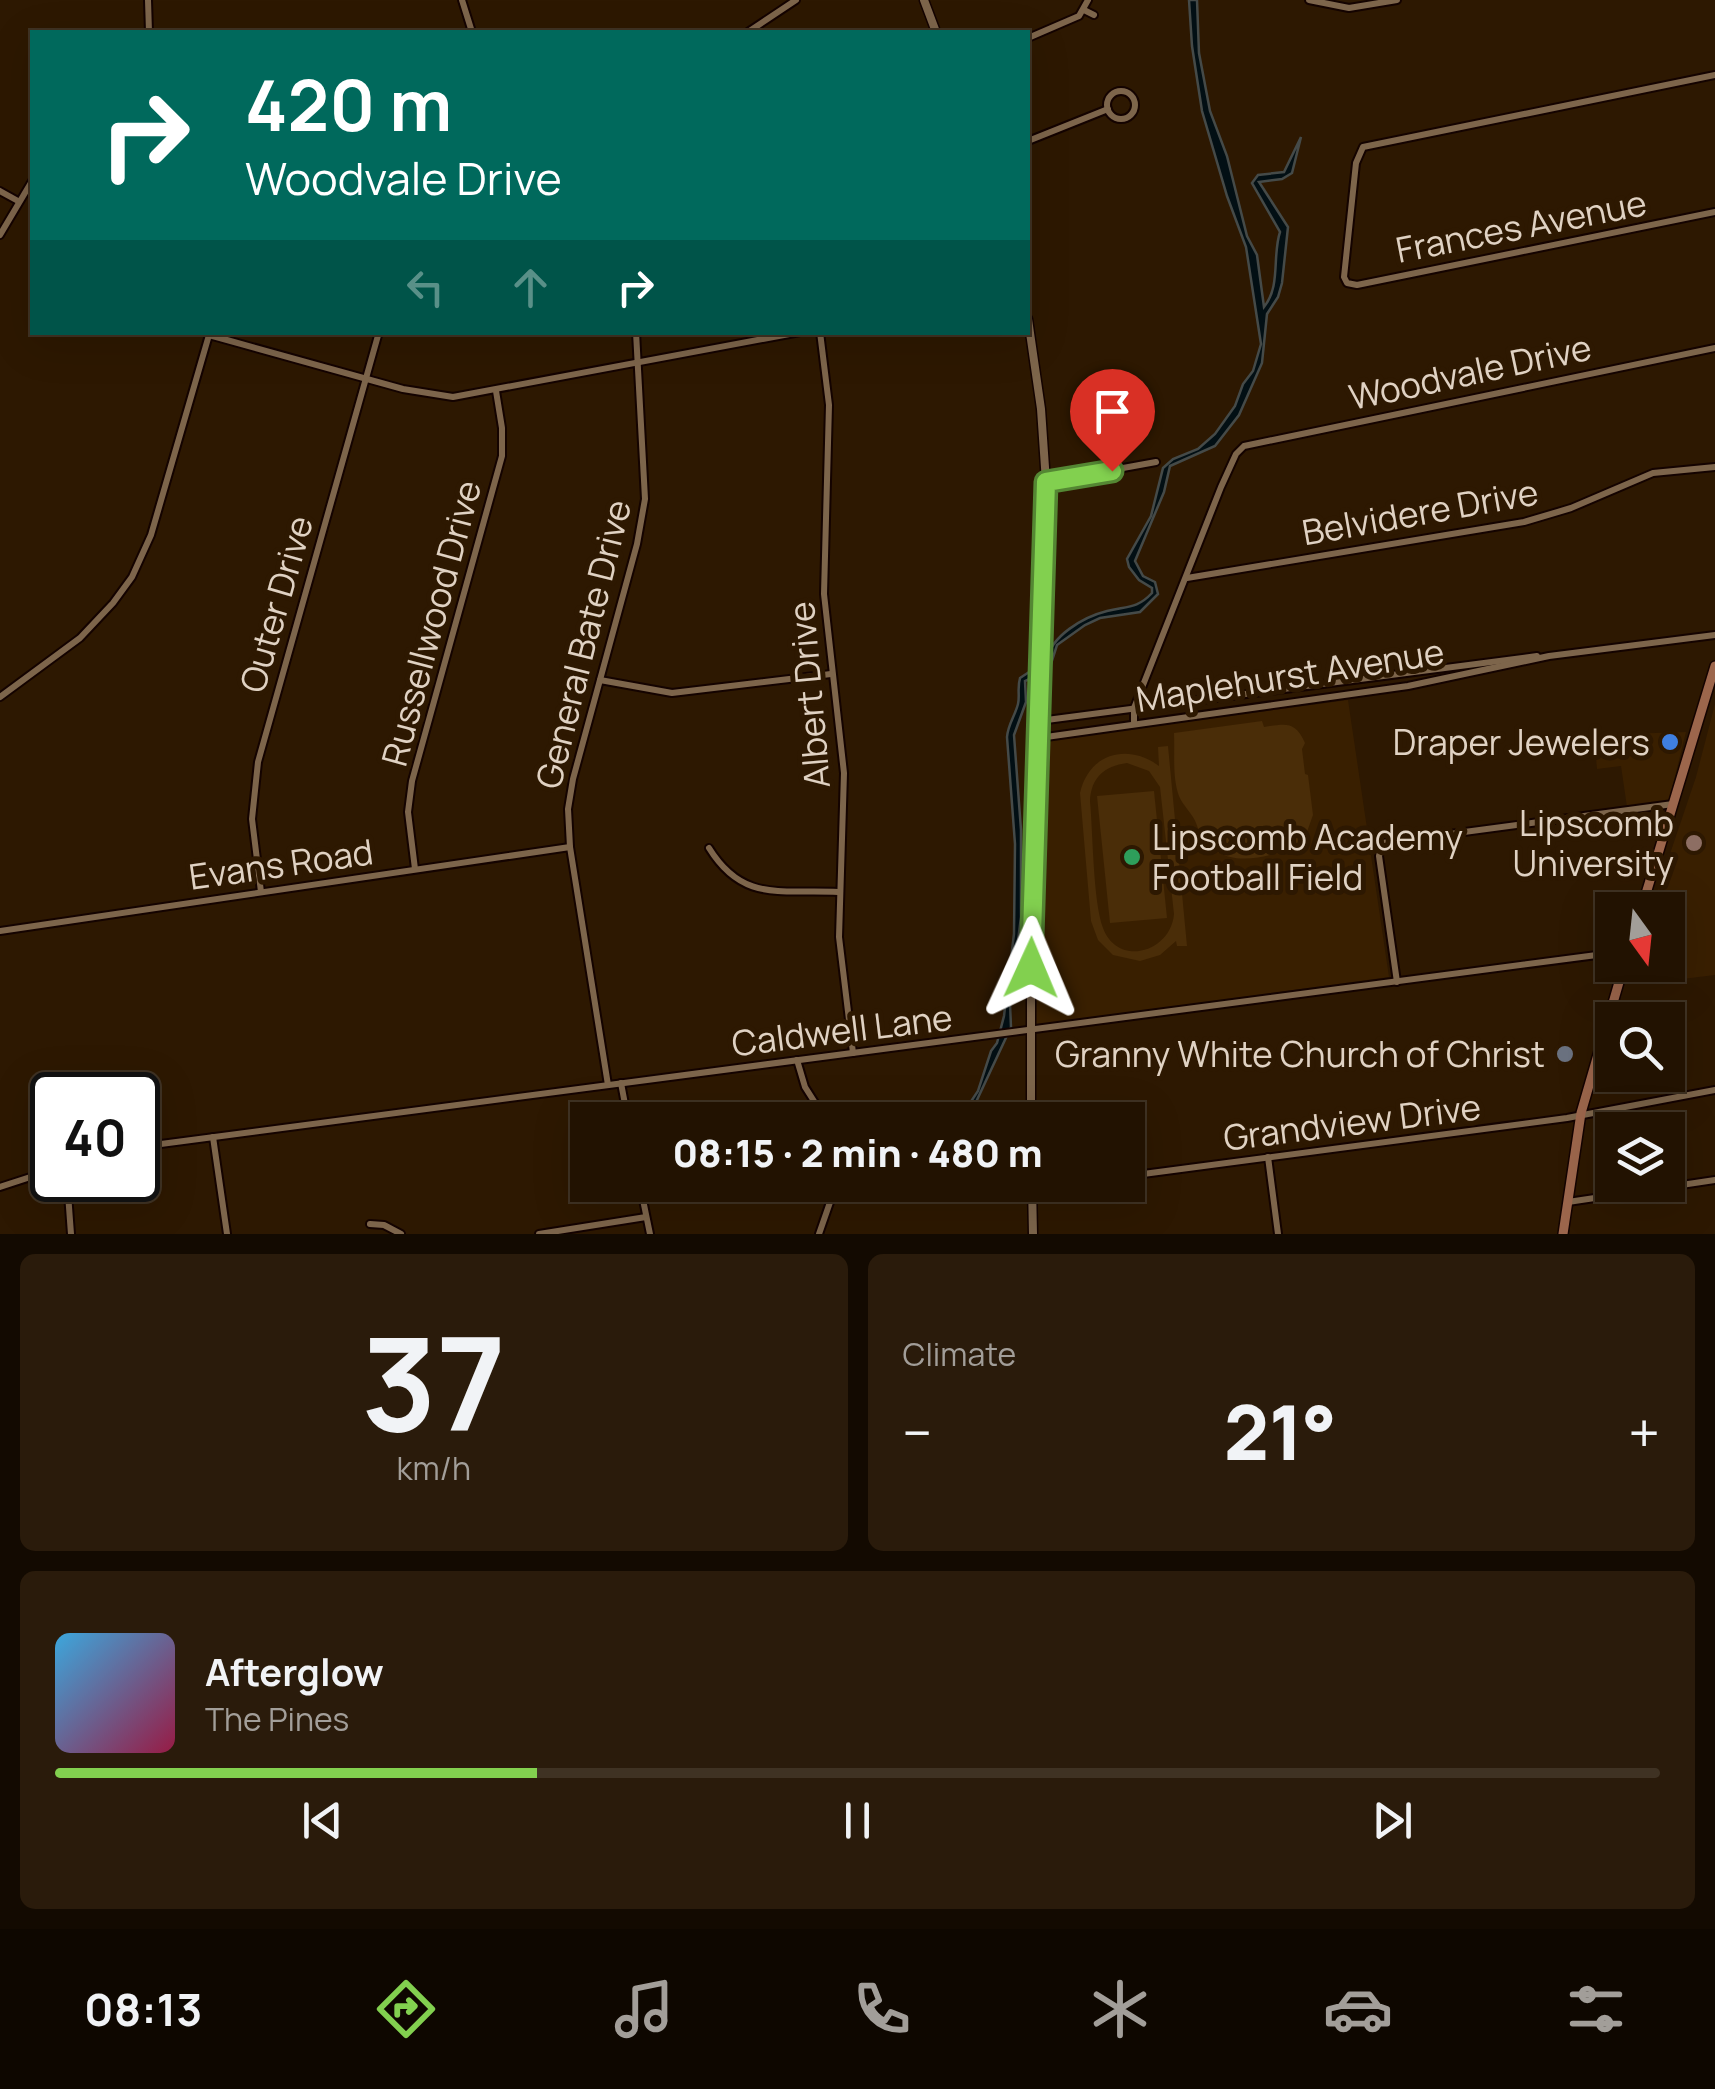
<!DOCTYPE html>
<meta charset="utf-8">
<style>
:root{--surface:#221201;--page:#2a1b0b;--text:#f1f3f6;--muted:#a29e99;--line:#3f3223;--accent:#82d04f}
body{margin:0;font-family:Manrope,sans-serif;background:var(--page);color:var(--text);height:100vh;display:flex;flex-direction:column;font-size:38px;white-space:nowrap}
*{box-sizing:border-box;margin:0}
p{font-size:32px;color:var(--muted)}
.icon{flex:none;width:55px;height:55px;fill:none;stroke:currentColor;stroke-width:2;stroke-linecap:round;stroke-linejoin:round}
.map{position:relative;height:1234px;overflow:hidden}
.panel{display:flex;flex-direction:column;gap:20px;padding:20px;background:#130a01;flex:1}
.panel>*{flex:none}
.top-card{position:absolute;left:30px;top:30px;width:1000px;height:305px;border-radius:0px;box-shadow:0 10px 40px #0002,0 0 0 2px var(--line);background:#00695c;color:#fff;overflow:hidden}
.needle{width:65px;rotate:165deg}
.buttons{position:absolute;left:1595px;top:892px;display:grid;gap:20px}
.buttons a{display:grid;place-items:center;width:90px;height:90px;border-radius:0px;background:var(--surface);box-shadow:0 10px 40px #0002,0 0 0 2px var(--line);font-size:50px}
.speed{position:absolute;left:30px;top:1072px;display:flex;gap:20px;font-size:50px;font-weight:700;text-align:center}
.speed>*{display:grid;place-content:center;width:130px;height:130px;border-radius:50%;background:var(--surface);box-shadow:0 10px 40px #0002,0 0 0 2px var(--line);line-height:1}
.speed .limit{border:5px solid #111;border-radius:15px;background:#fff;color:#111}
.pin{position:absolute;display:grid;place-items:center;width:85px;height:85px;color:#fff;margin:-102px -42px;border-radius:50% 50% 50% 0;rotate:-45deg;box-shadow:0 0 10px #0007}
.pin .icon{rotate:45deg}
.me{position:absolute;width:110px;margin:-55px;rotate:1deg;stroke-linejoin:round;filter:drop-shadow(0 0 8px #0008)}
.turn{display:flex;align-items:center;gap:35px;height:210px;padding:0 50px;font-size:45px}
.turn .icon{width:130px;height:130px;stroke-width:2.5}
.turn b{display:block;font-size:70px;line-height:85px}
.lanes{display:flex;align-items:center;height:95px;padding:0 50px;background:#0003;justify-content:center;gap:50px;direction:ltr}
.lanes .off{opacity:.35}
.big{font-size:75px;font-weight:800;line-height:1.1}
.panel .card{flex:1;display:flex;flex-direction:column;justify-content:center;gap:15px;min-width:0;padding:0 35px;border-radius:15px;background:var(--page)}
.panel .dial{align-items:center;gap:0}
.dial b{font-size:130px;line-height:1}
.song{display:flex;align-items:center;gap:30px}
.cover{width:120px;height:120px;border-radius:15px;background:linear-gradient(135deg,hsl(200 70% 55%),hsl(340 70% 35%))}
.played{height:10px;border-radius:5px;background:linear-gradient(90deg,var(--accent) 30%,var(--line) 30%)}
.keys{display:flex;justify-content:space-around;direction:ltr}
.heat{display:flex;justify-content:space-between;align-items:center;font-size:55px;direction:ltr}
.panel .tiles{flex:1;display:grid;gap:20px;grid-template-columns:1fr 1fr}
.card:last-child{grid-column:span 2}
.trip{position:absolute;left:570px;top:1102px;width:575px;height:100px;border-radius:0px;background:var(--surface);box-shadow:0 10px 40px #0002,0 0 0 2px var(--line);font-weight:800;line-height:100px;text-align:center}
.menu{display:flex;height:160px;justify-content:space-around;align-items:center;background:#0e0700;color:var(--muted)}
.menu .icon{width:70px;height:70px}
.menu .on{color:var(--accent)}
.menu b{font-size:45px;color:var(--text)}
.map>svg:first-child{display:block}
.built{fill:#391f00}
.green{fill:#4a2d08;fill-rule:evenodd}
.water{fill:#020f14;stroke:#454a48;stroke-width:2.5}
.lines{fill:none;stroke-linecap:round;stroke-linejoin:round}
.minor-casing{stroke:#140300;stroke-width:10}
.tertiary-casing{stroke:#140300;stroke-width:11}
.secondary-casing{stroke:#140300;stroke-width:12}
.minor{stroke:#7d654b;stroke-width:6}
.tertiary{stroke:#7d654b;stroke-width:8}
.secondary{stroke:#9c664c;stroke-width:9}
.route-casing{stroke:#548733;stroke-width:25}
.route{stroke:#82d04f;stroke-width:18}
.shop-dot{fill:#3f7fe0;stroke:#2d1801;stroke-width:4}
.education-dot{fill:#8d6e63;stroke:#2d1801;stroke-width:4}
.leisure-dot{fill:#2e9e5b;stroke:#2d1801;stroke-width:4}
.worship-dot{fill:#6b7280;stroke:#2d1801;stroke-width:4}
.labels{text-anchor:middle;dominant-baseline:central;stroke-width:10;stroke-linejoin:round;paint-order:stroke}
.street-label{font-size:35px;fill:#e0d2c3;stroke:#2d1801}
.poi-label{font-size:35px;fill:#e0d2c3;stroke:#2d1801;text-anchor:end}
</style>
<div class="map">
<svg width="1715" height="1234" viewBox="0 0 1715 1234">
<rect width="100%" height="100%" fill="#2d1801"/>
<g class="built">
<polygon points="1348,700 1389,977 1036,1025 1046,741"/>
<polygon points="1715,704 1715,975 1674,980 1668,959 1668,910 1651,910 1696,777"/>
<polygon points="1686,732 1669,800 1627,807 1621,766 1597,769 1594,735"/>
</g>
<g class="green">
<path d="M 1262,721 L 1264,727 C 1285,724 1295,720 1305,743 L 1302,749 L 1305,774 L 1308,775 L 1313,815 L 1303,843 C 1263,861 1213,873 1196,823 C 1193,814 1183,806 1179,796 C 1172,777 1175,753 1174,733 Z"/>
<path d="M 1168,746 L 1187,946 L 1177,946 L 1176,941 L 1160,955 L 1140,961 L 1113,955 L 1098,940 L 1091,921 L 1080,793 C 1089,753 1128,743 1159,766 L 1158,747 ZM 1127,763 L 1149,771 L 1160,787 L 1174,914 C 1171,952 1118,968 1103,928 C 1093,901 1093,833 1090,801 C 1091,778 1104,766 1127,763 Z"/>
<polygon points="1154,791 1167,918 1110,923 1097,796"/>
</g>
<path class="water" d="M 1189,0 L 1197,0 L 1199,53 L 1210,111 L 1227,156 L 1247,236 L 1257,255 L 1264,307 C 1281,286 1272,256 1280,232 L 1252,183 L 1258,175 L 1284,172 L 1301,137 L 1292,173 L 1282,179 L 1259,182 L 1288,227 L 1282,283 L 1278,297 L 1267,314 L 1262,363 L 1239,415 L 1215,446 L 1170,466 L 1164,492 L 1135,561 L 1143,576 L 1155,582 L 1158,594 L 1140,612 L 1100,618 L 1085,625 L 1057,645 L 1049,670 L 1025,681 L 1026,702 L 1014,735 L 1021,830 L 1021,917 L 1010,1004 L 1011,1027 L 977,1100 L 973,1120 L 968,1120 L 970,1103 L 978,1091 L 991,1051 L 997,1043 L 1004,1016 L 1014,934 L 1015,844 L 1007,737 C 1008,724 1015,716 1018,704 C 1020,696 1017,688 1020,678 L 1046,661 C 1051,636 1083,617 1107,611 C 1127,606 1137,609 1152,593 L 1152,588 L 1139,580 L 1129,567 L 1127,559 L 1151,516 L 1163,468 L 1173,459 L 1198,449 L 1215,434 L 1235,406 L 1243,384 L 1253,371 L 1261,344 L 1246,247 L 1227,196 L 1202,111 L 1192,46 Z"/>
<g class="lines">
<g class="minor-casing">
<g id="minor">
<polyline points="148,0 149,32"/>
<polyline points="462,0 472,32"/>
<polyline points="1309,0 1349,8 1397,0"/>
<polyline points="1084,10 1094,15"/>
<polyline points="748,32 796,0"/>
<polyline points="1028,38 1079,16 1088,0"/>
<polyline points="1715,75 1363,147 1356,163 1344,277 1347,283 1357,285 1715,212"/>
<circle cx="1121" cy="105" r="14"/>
<polyline points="1028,141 1108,109"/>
<polyline points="0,191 18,201"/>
<polyline points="0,235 32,181"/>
<polyline points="820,332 829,405 824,594 844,773 839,937 853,1053"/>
<polyline points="209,335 403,389 453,397 800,332"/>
<polyline points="1046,482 1156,462"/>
<polyline points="1187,578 1524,522 1571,508 1653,473 1715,467"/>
<polyline points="600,680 672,693 831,674"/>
<polyline points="0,697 80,638 113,603 132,577 151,535 209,335"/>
<polyline points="1039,721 1537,656"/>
<polyline points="1134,724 1134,708 1221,487 1236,454 1244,446 1715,348"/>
<polyline points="1039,738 1408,686 1549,656 1715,635"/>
<path d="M 709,848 C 743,903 781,889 838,892"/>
<polyline points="415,869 408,812 412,781 502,456 502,428 496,391"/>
<polyline points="261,892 252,819 258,762 379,332"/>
<polyline points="0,931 570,847"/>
<polyline points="1397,982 1379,856 1382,843 1673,804"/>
<polyline points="797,1060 805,1087 826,1120"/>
<polyline points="621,1083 628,1120"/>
<polyline points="608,1085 570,847 568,809 573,779 637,544 645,499 636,332"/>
<polyline points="213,1137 227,1234"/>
<polyline points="138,1147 1612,953"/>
<polyline points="1268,1157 1278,1234"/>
<polyline points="1128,1176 1567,1118 1715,1090"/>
<polyline points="67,1180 71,1234"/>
<polyline points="640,1185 650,1234"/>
<polyline points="0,1187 52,1170"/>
<polyline points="1032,1189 1063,1185"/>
<polyline points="834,1196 882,1199"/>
<polyline points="1568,1202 1715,1180"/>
<polyline points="370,1224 384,1225 401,1234"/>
<polyline points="539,1234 646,1217"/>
<polyline points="819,1234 836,1185"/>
</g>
</g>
<g class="tertiary-casing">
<g id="tertiary">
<polyline points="924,0 936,32"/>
<polyline points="1028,319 1041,409 1046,482 1031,946 1031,1120"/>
<polyline points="1032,1185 1033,1234"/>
</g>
</g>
<g class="secondary-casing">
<g id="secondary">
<polyline points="1641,910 1715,666"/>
<polyline points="1563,1234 1581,1113 1624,965"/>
</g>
</g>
<use href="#minor" class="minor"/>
<use href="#tertiary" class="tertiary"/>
<use href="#secondary" class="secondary"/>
</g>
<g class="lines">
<g class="route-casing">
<polyline id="route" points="1031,968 1046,482 1112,471"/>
</g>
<use href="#route" class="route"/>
</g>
<circle class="shop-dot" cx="1670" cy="742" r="10"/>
<circle class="education-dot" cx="1694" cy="843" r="10"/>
<circle class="leisure-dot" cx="1132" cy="857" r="10"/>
<circle class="worship-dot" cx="1565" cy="1054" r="10"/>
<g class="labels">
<g class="street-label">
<text transform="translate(1521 226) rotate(-11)">Frances Avenue</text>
<text transform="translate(1470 372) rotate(-12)">Woodvale Drive</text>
<text transform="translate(1420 512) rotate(-10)">Belvidere Drive</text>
<text transform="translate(276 604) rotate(-74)">Outer Drive</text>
<text transform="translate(431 623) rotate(-75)">Russellwood Drive</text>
<text transform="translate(583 644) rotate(-76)">General Bate Drive</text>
<text transform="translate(1290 675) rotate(-9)">Maplehurst Avenue</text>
<text transform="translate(809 695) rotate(-95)">Albert Drive</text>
<text transform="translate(281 864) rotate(-8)">Evans Road</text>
<text transform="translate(842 1030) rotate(-7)">Caldwell Lane</text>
<text transform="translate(1352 1122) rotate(-7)">Grandview Drive</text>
</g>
<g class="poi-label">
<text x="1650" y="742">Draper Jewelers</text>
<text x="1674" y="823">Lipscomb<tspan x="1674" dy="40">University</tspan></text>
<text x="1152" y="837" text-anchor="start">Lipscomb Academy<tspan x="1152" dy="40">Football Field</tspan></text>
<text x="1545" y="1054">Granny White Church of Christ</text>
</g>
</g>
</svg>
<div class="buttons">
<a><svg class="needle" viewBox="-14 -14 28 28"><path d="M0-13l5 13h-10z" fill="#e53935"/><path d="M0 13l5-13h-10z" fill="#a29e99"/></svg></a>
<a><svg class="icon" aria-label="search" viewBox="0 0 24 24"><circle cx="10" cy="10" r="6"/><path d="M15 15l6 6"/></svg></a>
<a><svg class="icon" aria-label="layers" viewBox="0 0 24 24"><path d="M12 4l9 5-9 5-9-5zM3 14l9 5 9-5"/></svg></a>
</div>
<div class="speed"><div class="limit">40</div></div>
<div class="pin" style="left:1112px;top:471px;background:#d93025"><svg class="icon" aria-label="arrive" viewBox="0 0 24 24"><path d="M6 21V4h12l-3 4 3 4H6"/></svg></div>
<svg class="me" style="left:1031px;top:968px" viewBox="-20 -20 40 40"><path d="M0-17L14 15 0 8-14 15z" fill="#82d04f" stroke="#fff" stroke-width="4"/></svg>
<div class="trip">08:15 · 2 min · 480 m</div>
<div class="top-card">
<div class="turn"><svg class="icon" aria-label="right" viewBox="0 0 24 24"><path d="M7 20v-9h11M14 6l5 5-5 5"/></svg><div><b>420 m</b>Woodvale Drive</div></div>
<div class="lanes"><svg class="icon off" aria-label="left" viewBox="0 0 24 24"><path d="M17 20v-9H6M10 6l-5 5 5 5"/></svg><svg class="icon off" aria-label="ahead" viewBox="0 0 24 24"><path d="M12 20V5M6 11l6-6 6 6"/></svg><svg class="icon" aria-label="right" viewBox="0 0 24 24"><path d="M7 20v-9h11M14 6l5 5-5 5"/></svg></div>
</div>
</div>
<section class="panel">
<div class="tiles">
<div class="card dial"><b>37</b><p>km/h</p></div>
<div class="card"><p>Climate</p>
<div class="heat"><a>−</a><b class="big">21°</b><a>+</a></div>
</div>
<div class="card">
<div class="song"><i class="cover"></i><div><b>Afterglow</b><p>The Pines</p></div></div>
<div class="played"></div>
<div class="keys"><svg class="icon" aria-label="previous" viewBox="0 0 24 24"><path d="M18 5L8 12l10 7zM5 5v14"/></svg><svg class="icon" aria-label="pause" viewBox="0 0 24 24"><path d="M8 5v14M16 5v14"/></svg><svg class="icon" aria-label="next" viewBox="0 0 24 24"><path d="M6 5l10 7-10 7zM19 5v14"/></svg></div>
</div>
</div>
</section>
<nav class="menu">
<b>08:13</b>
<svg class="icon on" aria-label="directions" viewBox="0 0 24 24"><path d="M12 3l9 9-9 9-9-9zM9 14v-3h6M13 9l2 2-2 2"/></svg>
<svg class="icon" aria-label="music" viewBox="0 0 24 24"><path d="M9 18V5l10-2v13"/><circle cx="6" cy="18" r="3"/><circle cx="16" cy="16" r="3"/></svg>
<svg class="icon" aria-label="phone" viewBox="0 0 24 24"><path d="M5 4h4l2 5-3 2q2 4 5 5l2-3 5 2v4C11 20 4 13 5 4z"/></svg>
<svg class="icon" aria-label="climate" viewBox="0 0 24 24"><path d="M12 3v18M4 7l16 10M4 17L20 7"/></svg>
<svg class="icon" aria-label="car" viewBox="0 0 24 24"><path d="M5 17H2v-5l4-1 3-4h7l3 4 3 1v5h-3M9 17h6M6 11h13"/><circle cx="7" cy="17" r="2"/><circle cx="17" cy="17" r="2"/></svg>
<svg class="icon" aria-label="filters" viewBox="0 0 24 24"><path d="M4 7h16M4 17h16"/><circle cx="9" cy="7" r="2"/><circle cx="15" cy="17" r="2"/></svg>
</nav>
